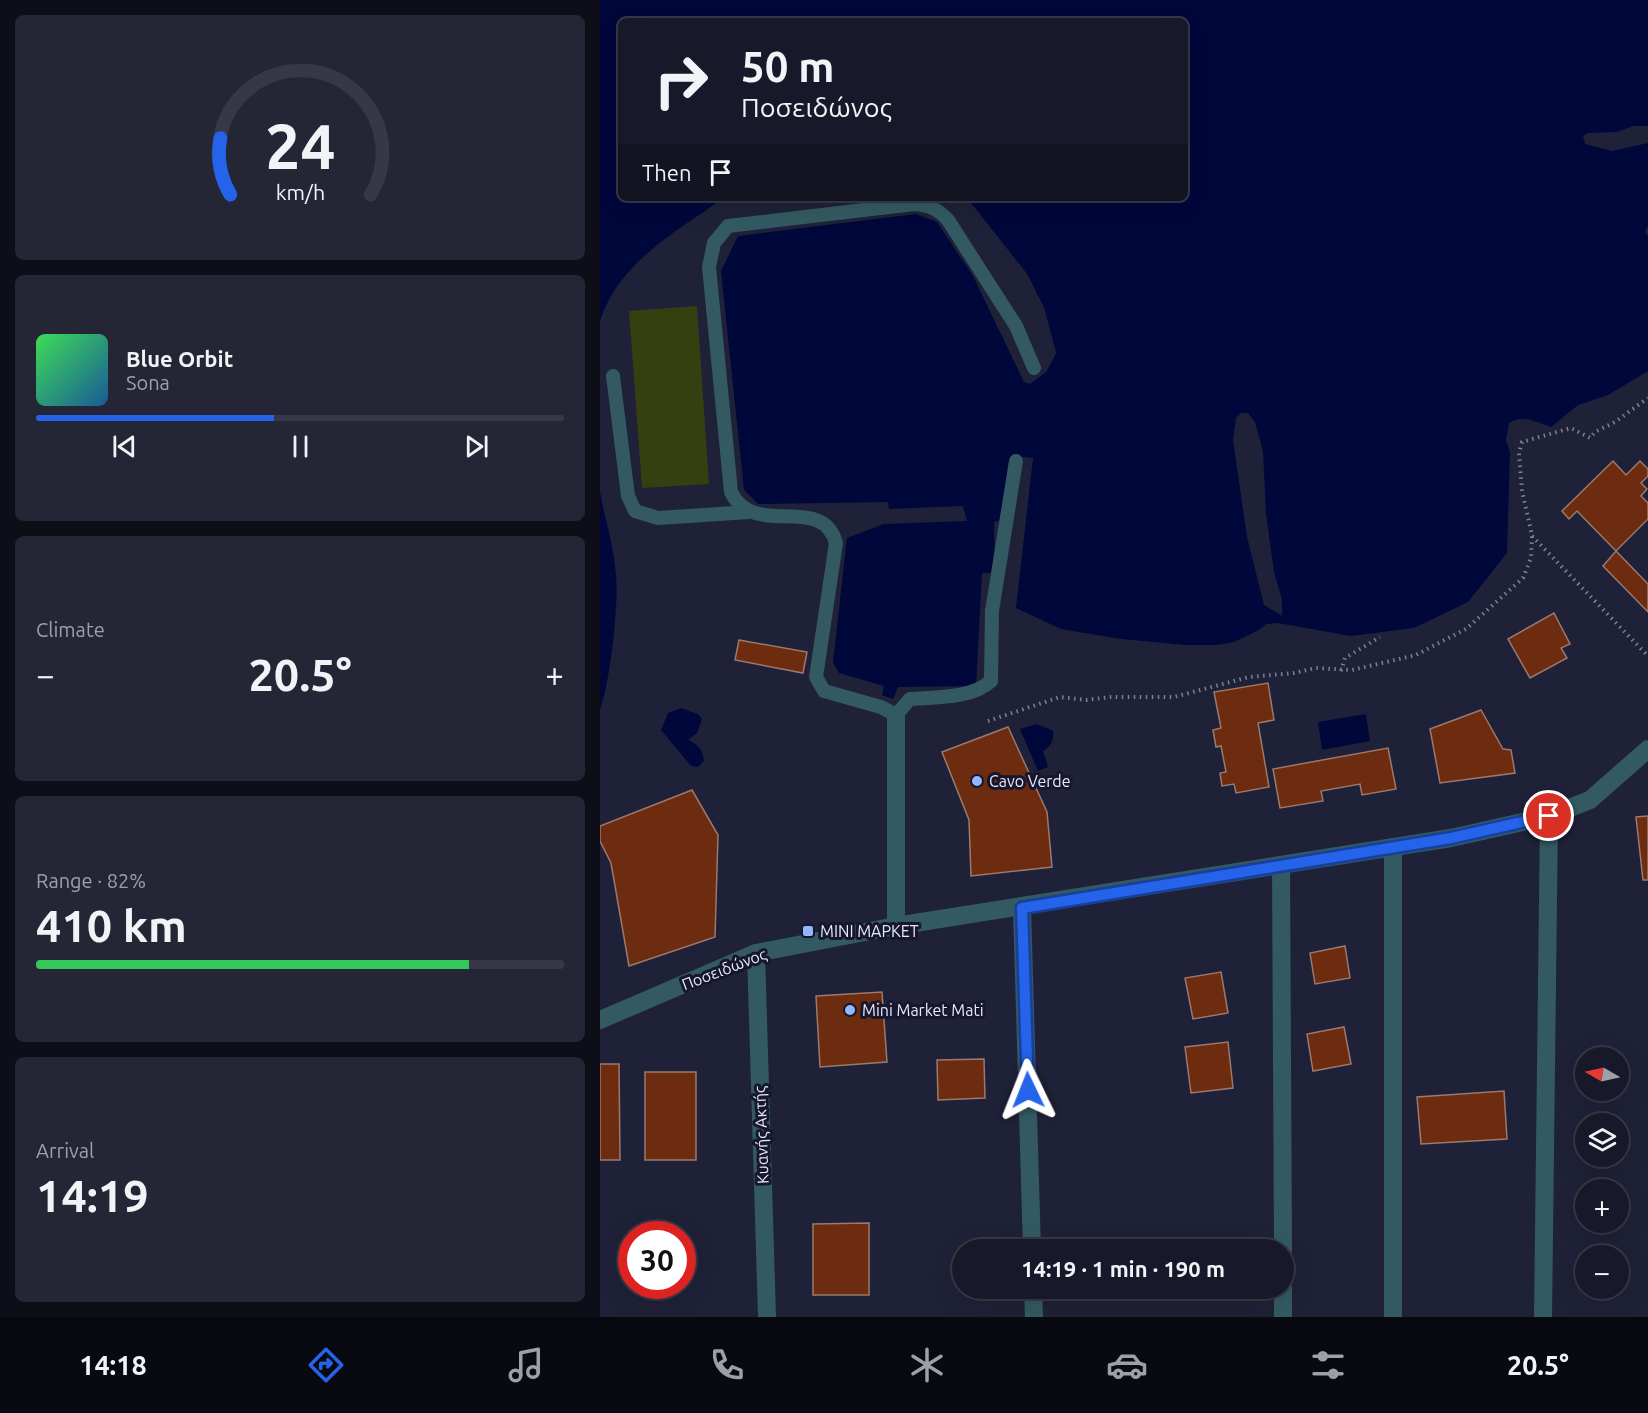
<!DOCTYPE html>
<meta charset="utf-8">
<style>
:root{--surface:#17192a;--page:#242636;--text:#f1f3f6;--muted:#9ea0a8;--line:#363847;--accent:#2563eb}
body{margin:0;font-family:Ubuntu,sans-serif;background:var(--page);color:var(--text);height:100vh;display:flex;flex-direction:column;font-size:22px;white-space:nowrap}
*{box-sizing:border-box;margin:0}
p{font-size:20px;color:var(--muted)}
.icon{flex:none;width:33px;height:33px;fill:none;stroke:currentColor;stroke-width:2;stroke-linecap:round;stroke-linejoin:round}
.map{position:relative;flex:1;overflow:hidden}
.sheet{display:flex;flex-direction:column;gap:15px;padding:15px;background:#0d0e17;width:600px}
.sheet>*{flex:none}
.banner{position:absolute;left:18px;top:18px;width:570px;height:183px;border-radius:9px;box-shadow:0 6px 24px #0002,0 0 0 2px var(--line);background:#17192a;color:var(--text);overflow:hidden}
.needle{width:39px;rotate:279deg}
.tools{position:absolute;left:975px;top:1047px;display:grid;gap:12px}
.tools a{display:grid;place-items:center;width:54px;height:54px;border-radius:50%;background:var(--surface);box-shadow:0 6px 24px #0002,0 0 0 2px var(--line);font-size:30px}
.speed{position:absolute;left:18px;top:1221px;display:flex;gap:12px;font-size:30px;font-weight:700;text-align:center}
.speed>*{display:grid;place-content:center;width:78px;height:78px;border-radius:50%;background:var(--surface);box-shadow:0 6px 24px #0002,0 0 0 2px var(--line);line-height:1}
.speed .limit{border:9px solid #d22;background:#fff;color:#111}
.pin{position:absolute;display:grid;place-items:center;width:51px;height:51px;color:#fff;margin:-26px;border:3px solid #fff;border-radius:50%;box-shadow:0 2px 6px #0007}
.me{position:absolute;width:66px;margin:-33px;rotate:358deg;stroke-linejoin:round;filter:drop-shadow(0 0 4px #0008)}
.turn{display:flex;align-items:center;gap:21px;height:126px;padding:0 24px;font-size:27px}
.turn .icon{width:78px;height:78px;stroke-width:2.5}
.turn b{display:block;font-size:42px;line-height:51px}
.then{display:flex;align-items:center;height:57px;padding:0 24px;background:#0003;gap:12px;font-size:22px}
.big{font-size:45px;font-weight:700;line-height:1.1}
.sheet .card{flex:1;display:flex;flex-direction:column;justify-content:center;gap:9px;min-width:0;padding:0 21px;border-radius:9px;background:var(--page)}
.sheet .dial{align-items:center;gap:0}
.dial svg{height:156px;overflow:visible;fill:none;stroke:var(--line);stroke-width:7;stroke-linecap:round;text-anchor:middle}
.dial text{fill:var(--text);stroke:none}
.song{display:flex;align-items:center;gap:18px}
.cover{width:72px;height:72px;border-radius:9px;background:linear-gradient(135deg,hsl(130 70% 55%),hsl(210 70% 35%))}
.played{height:6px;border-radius:3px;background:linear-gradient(90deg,var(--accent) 45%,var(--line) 45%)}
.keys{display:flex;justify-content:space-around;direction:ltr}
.heat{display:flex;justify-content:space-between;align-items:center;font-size:33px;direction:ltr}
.charge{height:9px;border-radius:4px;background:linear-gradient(90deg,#34c759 82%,var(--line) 0)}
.trip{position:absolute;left:352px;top:1239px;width:342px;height:60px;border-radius:30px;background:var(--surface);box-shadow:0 6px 24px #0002,0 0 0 2px var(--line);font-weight:700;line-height:60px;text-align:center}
.tabs{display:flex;height:96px;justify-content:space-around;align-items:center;background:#090a11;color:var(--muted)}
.tabs .icon{width:42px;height:42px}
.tabs .active{color:var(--accent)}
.tabs b{font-size:27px;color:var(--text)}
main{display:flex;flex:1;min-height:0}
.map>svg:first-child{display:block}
.green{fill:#363f0f}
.water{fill:#00073b}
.pier{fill:#1f2138}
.building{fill:#6d2b10;stroke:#9a7a6e;stroke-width:1.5}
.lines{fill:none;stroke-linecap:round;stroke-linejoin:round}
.path{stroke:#7f8195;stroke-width:4;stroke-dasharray:1.5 4.5;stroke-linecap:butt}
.service{stroke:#335a62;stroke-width:14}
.minor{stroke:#335a62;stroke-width:18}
.tertiary{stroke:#335a62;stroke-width:18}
.route-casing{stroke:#184099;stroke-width:15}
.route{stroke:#2563eb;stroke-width:10}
.poi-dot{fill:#93b7fd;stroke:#16172e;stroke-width:2}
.labels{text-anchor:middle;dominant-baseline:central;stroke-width:6;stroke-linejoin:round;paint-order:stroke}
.poi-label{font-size:16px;fill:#e6e9f9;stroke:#16172e;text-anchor:start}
.street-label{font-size:16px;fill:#e6e9f9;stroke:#16172e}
</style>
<main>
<section class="sheet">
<div class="card dial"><svg viewBox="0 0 100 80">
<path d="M14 69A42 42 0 1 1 86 69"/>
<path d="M14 69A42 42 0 0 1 9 40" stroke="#2563eb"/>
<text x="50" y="56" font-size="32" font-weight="700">24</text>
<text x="50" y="72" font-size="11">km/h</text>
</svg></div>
<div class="card">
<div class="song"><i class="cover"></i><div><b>Blue Orbit</b><p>Sona</p></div></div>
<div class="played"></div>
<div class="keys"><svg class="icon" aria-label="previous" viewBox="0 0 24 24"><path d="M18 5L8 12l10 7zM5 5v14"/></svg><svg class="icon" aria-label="pause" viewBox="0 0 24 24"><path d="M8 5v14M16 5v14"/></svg><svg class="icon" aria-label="next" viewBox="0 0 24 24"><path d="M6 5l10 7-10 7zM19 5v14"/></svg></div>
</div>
<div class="card"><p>Climate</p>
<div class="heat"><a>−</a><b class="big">20.5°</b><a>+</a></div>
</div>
<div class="card"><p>Range · 82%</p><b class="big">410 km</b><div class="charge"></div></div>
<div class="card"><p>Arrival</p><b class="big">14:19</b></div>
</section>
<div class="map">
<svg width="1048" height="1317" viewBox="0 0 1048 1317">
<rect width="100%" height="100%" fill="#1f2138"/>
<polygon class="green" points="97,306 109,484 42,488 29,311"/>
<g class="water">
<path d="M 0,0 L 1048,0 L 1048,226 L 1045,232 L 1048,236 L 1048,371 L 1008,395 L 978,405 L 951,427 C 936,422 923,414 909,423 L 906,440 L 910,452 L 907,553 L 868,602 L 814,628 L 751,636 L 678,623 L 666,624 L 659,630 L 634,642 L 617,645 L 585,645 L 521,639 L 461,629 L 416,608 L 433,458 L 414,456 L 404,519 L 394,522 L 395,573 L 382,573 L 376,686 L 298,687 L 293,699 L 282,695 L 284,686 L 239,673 L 233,662 L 247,538 L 284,524 L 367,521 L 363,506 L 289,509 L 288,502 L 158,504 L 144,490 L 121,271 L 138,236 L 316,214 L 337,222 L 373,276 L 424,382 L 430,384 L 446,372 L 456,353 L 444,308 L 427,274 L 367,198 L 585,198 L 585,21 L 21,21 L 21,198 L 124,198 C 77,231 19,262 0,321 Z"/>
<path d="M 0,492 C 5,519 14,548 16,575 C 19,603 10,684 0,709 Z"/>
<path d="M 81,708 L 98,714 L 102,719 L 97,733 L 88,740 C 98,744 103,750 104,761 L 98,767 L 91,766 L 61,730 L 68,713 Z"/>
<polygon points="766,714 770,741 722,750 718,722"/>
<path d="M 437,724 L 453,731 C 454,741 451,746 443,751 L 448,767 L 438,771 L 420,729 Z"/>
</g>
<g class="pier">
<polygon points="1033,126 1048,126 1048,143 1012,151 985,144 983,136 988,133 1017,132"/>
<polygon points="124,198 127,198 82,232 67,242 62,242"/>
<polygon points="364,198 367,198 427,274 444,308 456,353 446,372 445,367 453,352 441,309 424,275"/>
<polygon points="641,413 648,413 655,422 663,451 666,514 674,572 682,600 682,616 664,605 647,537 633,440 636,418"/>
</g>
<g class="building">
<polygon points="1013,461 1026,475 1040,461 1048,469 1048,476 1041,483 1047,489 1041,496 1048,503 1048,519 1016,551 977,511 969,519 962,511"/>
<polygon points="1016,551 1048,584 1048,612 1003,566"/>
<polygon points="954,613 970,644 961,648 967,658 930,678 908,639"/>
<polygon points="139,640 207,652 203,673 135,660"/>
<polygon points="668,683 674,720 658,723 669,787 636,793 634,784 622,786 620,773 626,772 621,746 616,747 613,730 621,728 614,692"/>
<polygon points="881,710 903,749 911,750 915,773 840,783 830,729"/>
<polygon points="408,727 447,812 452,867 371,876 369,820 342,752"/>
<polygon points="788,748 796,789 762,795 760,784 721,791 723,801 680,808 673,769"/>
<polygon points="92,790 118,835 115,937 29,966 11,863 0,841 0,826"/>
<polygon points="1048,816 1048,880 1043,880 1036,817"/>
<polygon points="745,946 750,978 715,984 710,953"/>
<polygon points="621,972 628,1013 593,1019 585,978"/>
<polygon points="282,992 287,1062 220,1067 216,996"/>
<polygon points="744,1027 751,1064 713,1071 707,1034"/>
<polygon points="628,1042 633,1088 591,1093 585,1047"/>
<polygon points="384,1059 385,1098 338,1100 337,1060"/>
<polygon points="0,1064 19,1064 20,1160 0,1160"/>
<rect x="45" y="1072" width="51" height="88"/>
<polygon points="904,1091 907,1139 821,1144 817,1097"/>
<polygon points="269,1223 269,1295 213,1295 213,1224"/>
</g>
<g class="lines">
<g class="path">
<polyline points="932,536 1048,656"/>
<polyline points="741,671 745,658 780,637"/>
<polyline points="388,721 460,697 486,700 511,697 574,697 649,677 694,673 716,668 752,670 816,655 835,645 866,629 923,578 931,558 932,535 922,491 919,453 922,442 971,428 990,438 995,432 1015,422 1048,398"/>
</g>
<g class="service">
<polyline points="13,376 28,496 35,511 58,518 149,512"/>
<path d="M 416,461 L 392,611 L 391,681 C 371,699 336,697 310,699 L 296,715 L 281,707 L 224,691 L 216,677 L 236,543 C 222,492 154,540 131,492 L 109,267 L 114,243 L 128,226 L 314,204 C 329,205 338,209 348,220 L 416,326 L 434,368"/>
</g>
<g class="minor">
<polyline points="681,865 683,1250"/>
<polyline points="422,908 432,1250"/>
<polyline points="296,926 296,715"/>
<polyline points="433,1288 434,1317"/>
<polyline points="683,1288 683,1317"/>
<polyline points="793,1317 793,847"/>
<polyline points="943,1317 949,816"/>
</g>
<g class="tertiary">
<polyline points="156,953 167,1317"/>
<polyline points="0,1020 156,953 296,926 851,838 949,816 990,800 1048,749"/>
</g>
</g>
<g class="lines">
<g class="route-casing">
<polyline id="route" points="428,1090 422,908 851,838 949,816"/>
</g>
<use href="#route" class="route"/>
</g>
<g class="poi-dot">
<circle cx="377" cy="781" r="6"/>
<rect x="202" y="925" width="12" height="12" rx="3"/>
<circle cx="250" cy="1010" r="6"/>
</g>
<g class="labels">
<g class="poi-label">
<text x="389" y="781">Cavo Verde</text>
<text x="220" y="931">ΜΙΝΙ ΜΑΡΚΕΤ</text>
<text x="262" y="1010">Mini Market Mati</text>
</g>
<g class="street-label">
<text transform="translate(124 969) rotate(-21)">Ποσειδώνος</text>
<text transform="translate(161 1135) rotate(-92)">Κυανής Ακτής</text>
</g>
</g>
</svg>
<div class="tools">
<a><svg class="needle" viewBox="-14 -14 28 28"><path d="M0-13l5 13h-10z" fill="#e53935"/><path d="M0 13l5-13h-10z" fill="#9ea0a8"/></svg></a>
<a><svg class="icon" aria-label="layers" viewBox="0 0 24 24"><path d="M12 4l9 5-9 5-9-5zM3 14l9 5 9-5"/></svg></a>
<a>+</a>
<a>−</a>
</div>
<div class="speed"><div class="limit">30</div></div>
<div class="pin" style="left:949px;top:816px;background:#d93025"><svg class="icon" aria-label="arrive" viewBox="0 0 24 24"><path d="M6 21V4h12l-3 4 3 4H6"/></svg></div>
<svg class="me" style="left:428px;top:1090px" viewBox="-20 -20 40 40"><path d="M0-17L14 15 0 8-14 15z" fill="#2563eb" stroke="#fff" stroke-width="4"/></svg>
<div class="trip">14:19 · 1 min · 190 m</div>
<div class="banner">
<div class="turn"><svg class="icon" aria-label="right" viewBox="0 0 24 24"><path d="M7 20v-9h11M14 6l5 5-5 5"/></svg><div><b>50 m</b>Ποσειδώνος</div></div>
<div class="then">Then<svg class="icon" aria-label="arrive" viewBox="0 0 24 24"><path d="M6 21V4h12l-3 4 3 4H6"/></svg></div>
</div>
</div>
</main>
<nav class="tabs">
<b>14:18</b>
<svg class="icon active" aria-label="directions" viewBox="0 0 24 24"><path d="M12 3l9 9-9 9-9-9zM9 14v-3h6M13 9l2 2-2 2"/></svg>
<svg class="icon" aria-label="music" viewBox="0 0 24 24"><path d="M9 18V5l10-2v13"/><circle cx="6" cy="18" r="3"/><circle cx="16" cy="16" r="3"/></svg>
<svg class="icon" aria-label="phone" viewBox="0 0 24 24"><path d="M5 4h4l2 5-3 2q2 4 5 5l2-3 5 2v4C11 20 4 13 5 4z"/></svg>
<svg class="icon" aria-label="climate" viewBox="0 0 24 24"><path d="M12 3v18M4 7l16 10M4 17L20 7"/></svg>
<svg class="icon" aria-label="car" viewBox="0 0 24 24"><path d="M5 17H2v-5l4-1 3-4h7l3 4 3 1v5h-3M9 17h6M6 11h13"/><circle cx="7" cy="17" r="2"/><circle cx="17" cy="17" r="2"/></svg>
<svg class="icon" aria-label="filters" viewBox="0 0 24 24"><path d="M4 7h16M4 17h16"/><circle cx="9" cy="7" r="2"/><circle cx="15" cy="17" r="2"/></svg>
<b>20.5°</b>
</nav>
